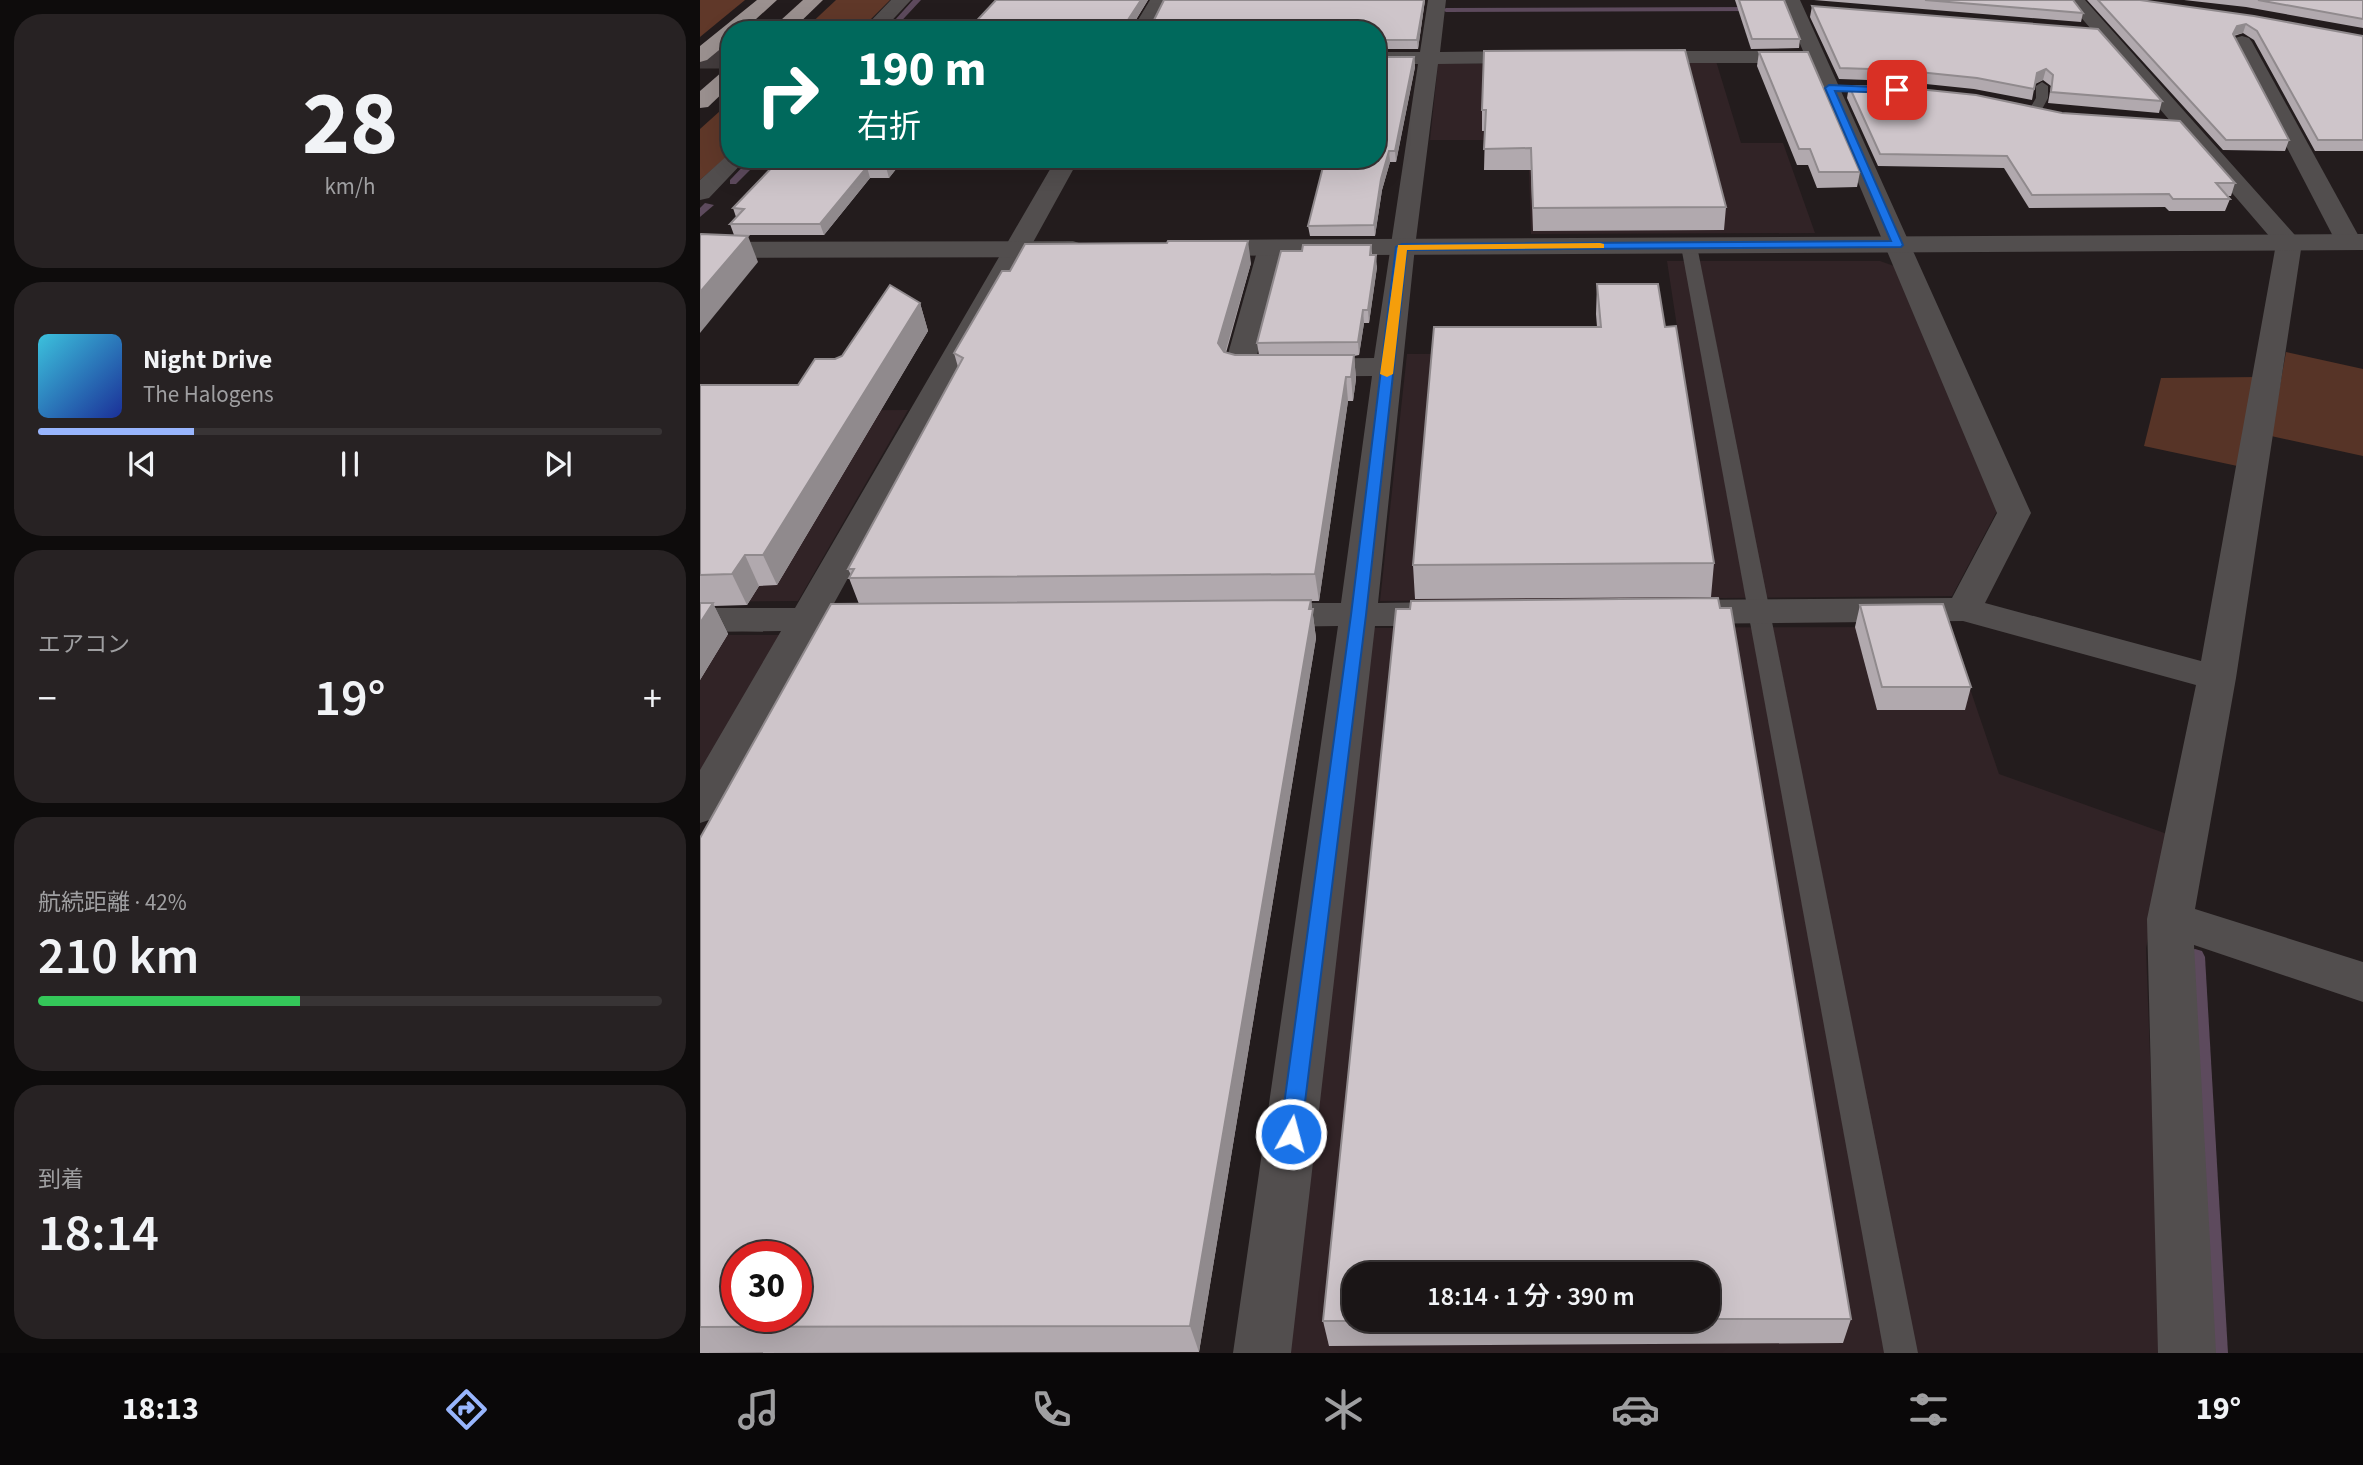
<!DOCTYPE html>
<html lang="ja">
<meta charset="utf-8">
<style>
:root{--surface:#1a1516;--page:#272223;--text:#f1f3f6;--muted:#9f9fa1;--line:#383435;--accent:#98b5fd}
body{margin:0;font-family:"Source Sans 3","Noto Sans JP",sans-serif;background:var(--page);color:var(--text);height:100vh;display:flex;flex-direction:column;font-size:26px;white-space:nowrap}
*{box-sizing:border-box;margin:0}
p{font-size:23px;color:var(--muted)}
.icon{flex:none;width:38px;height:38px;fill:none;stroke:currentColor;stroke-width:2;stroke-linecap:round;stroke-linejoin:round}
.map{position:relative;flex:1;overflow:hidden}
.sheet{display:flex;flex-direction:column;gap:14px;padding:14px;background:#0e0c0c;width:700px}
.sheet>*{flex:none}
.banner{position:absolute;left:21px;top:21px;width:665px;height:147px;border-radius:28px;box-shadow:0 7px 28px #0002,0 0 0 2px var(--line);background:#00695c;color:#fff;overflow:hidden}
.speed{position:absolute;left:21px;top:1241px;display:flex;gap:14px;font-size:35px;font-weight:700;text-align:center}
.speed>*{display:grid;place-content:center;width:91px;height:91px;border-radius:50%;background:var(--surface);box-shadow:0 7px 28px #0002,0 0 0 2px var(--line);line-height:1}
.speed .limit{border:10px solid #d22;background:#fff;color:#111}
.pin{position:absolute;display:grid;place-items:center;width:60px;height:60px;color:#fff;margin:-30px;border-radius:14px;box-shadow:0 4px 10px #0006}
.me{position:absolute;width:77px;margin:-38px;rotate:7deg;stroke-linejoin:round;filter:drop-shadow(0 0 5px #0008)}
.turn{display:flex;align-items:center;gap:24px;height:147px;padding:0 21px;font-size:32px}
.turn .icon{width:91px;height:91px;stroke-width:2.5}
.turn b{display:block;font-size:49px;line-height:60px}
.big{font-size:52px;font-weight:600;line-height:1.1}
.sheet .card{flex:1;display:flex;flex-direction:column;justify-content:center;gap:10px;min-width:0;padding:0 24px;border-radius:28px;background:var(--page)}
.sheet .dial{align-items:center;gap:0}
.dial b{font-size:91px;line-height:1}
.song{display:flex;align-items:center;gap:21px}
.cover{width:84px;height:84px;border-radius:10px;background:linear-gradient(135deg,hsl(190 70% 55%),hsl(230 70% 35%))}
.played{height:7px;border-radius:4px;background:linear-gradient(90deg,var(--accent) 25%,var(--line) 25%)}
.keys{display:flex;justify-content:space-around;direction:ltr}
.heat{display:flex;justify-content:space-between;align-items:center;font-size:38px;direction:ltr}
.charge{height:10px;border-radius:5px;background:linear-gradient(90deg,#34c759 42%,var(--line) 0)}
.trip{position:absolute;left:642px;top:1262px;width:378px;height:70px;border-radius:28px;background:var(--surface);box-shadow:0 7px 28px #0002,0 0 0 2px var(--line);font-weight:600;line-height:70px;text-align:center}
.tabs{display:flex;height:112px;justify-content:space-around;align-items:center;background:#0a0809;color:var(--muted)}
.tabs .icon{width:49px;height:49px}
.tabs .on{color:var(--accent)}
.tabs b{font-size:32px;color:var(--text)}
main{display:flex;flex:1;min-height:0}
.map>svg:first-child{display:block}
.built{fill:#312326;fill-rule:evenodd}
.green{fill:#573427}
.forest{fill:#603829}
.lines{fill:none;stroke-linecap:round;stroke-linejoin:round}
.stream{fill:#5d4a5d;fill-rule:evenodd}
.minor-tunnel{stroke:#433c3d;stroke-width:21;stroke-dasharray:21 10;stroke-linecap:butt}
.service{fill:#524e4e;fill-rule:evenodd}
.minor{fill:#524e4e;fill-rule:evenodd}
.tertiary{fill:#524e4e;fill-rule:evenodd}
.motorway{fill:#9b9190;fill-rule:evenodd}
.wall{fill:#b1a9ae}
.shaded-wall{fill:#908a8d}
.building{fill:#cec5ca;stroke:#908a8d;stroke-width:2;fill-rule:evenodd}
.route{fill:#1a73e8;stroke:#114b97;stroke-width:2}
.slow{fill:#f59e0b}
</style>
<main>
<section class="sheet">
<div class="card dial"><b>28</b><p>km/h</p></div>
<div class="card">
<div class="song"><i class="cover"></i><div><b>Night Drive</b><p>The Halogens</p></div></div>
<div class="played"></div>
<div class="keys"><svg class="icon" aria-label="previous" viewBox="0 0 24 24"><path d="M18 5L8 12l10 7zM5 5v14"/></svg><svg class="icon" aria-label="pause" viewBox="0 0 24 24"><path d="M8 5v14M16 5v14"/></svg><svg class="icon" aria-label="next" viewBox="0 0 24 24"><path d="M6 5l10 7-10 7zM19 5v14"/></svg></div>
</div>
<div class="card"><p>エアコン</p>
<div class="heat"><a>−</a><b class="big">19°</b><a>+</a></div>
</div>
<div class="card"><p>航続距離 · 42%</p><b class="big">210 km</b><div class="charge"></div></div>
<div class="card"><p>到着</p><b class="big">18:14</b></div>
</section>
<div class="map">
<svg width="1663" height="1353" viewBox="0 0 1663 1353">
<rect width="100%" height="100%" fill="#231c1d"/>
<g class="built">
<polygon points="1016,61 1041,143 1083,143 1115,233 831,234 828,140 730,140 738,64"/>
<polygon points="967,261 1180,261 1194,266 1297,511 1252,596 680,601 707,354 981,353"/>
<polygon points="208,410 98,601 0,602 0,411"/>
<path d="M 1249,627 L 1299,774 L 1470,835 L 1446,948 L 1461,1353 L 583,1353 L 671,628 ZM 654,1274 L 1008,1274 L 1008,1320 L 654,1320 Z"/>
<polygon points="0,635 84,635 0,778"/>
</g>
<g class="green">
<polygon points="1586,352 1663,369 1663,456 1571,436"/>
<polygon points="1559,377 1542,467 1444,446 1461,378"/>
</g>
<g class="forest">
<polygon points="0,0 45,0 0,37"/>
<polygon points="136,0 190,0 160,30 104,30"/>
<polygon points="30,102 30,154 0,180 0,129"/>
</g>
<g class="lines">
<g class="stream">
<polygon points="213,0 221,0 193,30 186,30"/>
<polygon points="1057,7 1060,11 746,12 742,10 746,8"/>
<polygon points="50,159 61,159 36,184 30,184 30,180"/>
<polygon points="5,203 14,205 0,217 0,208"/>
<polygon points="1495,949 1502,951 1505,957 1528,1353 1504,1353 1485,957 1488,951"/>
</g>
<polyline class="minor-tunnel" points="0,58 30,58"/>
<g class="service">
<polygon points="1342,82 1348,86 1348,98 1340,113 1330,113 1329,110 1336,98 1336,86"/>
<polygon points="989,241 997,246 1218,1353 1184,1353 981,246"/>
</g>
<g class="minor">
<polygon points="191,0 211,0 183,30 162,30"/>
<polygon points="450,0 468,0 452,30 432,30"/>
<polygon points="728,0 746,0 740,52 837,51 844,53 847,57 844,61 837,63 738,64 715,247 678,603 747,602 760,606 765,614 760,622 747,626 675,626 591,1353 533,1353 638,626 562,627 549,623 544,615 549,607 562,603 641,603 672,376 539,377 529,374 524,368 558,248 562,243 571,240 580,243 584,248 556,359 674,358 718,64 677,64 677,52 720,52"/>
<polygon points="1082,0 1100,0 1331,513 1285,603 1501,661 1576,244 1366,0 1385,0 1602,243 1536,678 1495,909 1663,962 1663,1002 1494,945 1516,1353 1458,1353 1447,919 1496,685 1263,621 979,624 966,620 961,612 966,604 979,600 1252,598 1297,513 1108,63 936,63 929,61 926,57 929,53 936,51 1103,51"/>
<polygon points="1542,36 1549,38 1552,42 1662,242 1658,247 1649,250 1640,247 1636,242 1532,42 1535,38"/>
<polygon points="30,153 30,159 46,159 9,198 0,200 0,180"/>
<polygon points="356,159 379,159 132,607 173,607 186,611 191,619 186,627 173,631 118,631 15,818 0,823 0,770 81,631 0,632 0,608 95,608"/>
</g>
<g class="tertiary">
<polygon points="1663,234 1663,250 496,256 487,253 483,248 487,243 496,240"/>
<polygon points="373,241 382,244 386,249 382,254 373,257 0,258 0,242"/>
</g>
<g class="motorway">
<polygon points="57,0 77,0 44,30 30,30 30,41 7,60 0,62 0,46"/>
<polygon points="103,0 123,0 92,30 70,30"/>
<polygon points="30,69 30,86 8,107 0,108 0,91 23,71"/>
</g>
</g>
<g class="wall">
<polygon points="296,0 448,0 434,23 453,22 725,0 718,49 677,49 677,30 268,30"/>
<polygon points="1035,0 1084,0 1100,39 1099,48 1051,49"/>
<polygon points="1114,0 1373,0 1383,13 1381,22"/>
<polygon points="1387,0 1440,0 1663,36 1663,151 1615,151 1554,40 1543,33 1534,36 1589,140 1585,151 1523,150"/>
<polygon points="1484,0 1663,0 1663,28 1546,7"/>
<polygon points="1112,6 1398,29 1462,101 1459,113 1348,103 1351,86 1343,80 1335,84 1332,100 1274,89 1197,81 1139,79 1110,17"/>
<polygon points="784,51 1026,207 1024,230 833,231 831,170 784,170 785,131 782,131 782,110"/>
<polygon points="1059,52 1160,172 1157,187 1117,188 1108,165 1097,165 1057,66"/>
<polygon points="714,57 715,67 696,162 690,162 682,190 675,236 610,236 608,226"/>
<polygon points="1149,86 1535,183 1531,196 1527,196 1530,199 1525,211 1469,211 1465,207 1329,208 1304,168 1178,166 1147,98"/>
<polygon points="80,159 204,159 189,178 170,178 124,235 34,235 30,224 36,217 33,208"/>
<polygon points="671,245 672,255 677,267 669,323 664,323 659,355 654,356 656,379 653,401 648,401 619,601 611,601 616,638 499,1352 0,1353 0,838 159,604 149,578 151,575 148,569 258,367 254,353 551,263 526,353 535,355 559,355 557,343 602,251"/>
<polygon points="897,284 965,327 1014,563 1011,597 715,599 713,565 897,327 896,314"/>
<polygon points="220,303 228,331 77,585 59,586 47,605 14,606 28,634 0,680 0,385 98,385 135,359 142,356"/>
<polygon points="1160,605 1271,687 1265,710 1177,710 1155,627"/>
<polygon points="1151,1319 1143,1343 629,1346 623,1321"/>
</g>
<g class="shaded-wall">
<polygon points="441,0 448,0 430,29 428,20"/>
<polygon points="724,0 725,0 718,49 717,40"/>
<polygon points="1546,24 1543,33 1534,35 1530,43 1533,34 1537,26"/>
<polygon points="714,57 715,67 696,162 695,151"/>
<polygon points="1346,69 1343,80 1335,84 1337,73"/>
<polygon points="689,151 690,162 682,190 675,236 674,225 681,179"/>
<polygon points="192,159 204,159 189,178 186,167"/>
<polygon points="167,167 170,178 124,235 120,224"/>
<polygon points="48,236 58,262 0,333 0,292"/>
<polygon points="548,241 551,263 521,367 518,343"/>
<polygon points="676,255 677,267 669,323 668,310"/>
<polygon points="220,303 228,331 77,585 63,555"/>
<polygon points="663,310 664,323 659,355 658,342"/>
<polygon points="654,355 656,379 653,401 651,377"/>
<polygon points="646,377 648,401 619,601 615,574"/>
<polygon points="45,555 59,586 47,605 32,574"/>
<polygon points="611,600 616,638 499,1352 490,1326"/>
<polygon points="13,603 28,634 0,680 0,623"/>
</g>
<g class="building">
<polygon points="296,0 441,0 428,20 429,23 453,22 464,0 724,0 717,40 677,40 677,30 268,30"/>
<polygon points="1039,0 1084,0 1100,39 1052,39"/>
<polygon points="1225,0 1373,0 1383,13"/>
<polygon points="1398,0 1440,0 1554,16 1663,36 1663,140 1618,140 1557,31 1546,24 1537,26 1533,34 1589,140 1526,140"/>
<polygon points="1558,0 1663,0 1663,19"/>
<polygon points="1112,6 1398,29 1462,101 1351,92 1353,75 1346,69 1337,73 1334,89 1277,78 1199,70 1140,68"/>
<polygon points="985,50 1026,207 833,208 831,148 784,149 786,110 782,110 784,51"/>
<polygon points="1059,52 1108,52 1160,172 1119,172 1110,149 1099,149"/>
<polygon points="677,57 714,57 695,151 689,151 681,179 674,225 608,226 625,159 677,159"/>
<polygon points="1149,86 1199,87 1276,95 1362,113 1480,121 1535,183 1516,183 1530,199 1473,199 1469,194 1332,195 1307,156 1180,154"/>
<polygon points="80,159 192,159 186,167 167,167 120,224 30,224 44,209 33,208"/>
<polygon points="1,234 48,236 0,292 0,235"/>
<polygon points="468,241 548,241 518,343 524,352 535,355 654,355 651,377 646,377 615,574 149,578 154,569 148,569 263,358 254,353 302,271 310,271 325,244 467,243"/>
<polygon points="603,245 671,245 670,255 676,255 668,310 663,310 658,342 557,343 581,251 602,251"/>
<polygon points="897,284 958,284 965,327 976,326 1014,563 713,565 734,327 901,327"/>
<polygon points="190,285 220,303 63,555 45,555 32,574 0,575 0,385 98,385 115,359 135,359 142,356"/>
<polygon points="1018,598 1020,608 1031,608 1151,1319 1008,1319 1008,1274 654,1274 654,1320 1001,1320 623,1321 696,609 710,609 711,601"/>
<path d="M 611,600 L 609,609 L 613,609 L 490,1326 L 0,1327 L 0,838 L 131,604 ZM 37,1256 L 96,1256 L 96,1316 L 37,1316 Z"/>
<polygon points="0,603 13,603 0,623"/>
<polygon points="1243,604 1271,687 1182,687 1160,605"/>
</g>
<polygon class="route" points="1129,85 1197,88 1201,90 1197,93 1135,91 1203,245 1201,247 707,250 666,615 601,1134 598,1141 591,1144 583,1141 580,1134 651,615 696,247 702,244 1191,241 1125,88"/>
<polygon class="slow" points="900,243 904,244 904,248 707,250 693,374 687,377 680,374 698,245"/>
</svg>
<div class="speed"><div class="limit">30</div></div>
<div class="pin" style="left:1197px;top:90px;background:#d93025"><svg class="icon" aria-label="arrive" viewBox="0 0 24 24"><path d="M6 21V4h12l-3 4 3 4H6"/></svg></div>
<svg class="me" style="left:591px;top:1134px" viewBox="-20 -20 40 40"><circle r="17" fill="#1a73e8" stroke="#fff" stroke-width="3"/><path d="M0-11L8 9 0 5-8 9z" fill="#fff"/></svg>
<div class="trip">18:14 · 1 分 · 390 m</div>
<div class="banner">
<div class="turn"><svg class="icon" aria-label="right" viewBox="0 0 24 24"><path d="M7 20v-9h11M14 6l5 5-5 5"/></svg><div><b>190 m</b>右折</div></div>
</div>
</div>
</main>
<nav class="tabs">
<b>18:13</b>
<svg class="icon on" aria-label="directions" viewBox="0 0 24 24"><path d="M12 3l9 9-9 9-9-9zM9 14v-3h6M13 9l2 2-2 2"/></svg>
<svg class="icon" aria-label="music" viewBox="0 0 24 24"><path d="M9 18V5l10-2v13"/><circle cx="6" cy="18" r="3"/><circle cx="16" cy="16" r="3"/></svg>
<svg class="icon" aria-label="phone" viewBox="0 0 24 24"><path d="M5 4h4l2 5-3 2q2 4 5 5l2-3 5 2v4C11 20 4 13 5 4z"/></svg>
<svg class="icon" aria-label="climate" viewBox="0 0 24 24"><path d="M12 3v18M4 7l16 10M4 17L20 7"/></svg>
<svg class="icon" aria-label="car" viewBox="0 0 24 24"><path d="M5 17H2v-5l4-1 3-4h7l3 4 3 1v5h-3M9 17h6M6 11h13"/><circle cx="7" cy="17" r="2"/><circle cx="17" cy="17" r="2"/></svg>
<svg class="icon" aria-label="filters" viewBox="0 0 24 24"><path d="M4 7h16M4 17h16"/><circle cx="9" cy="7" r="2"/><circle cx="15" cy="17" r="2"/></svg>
<b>19°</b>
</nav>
